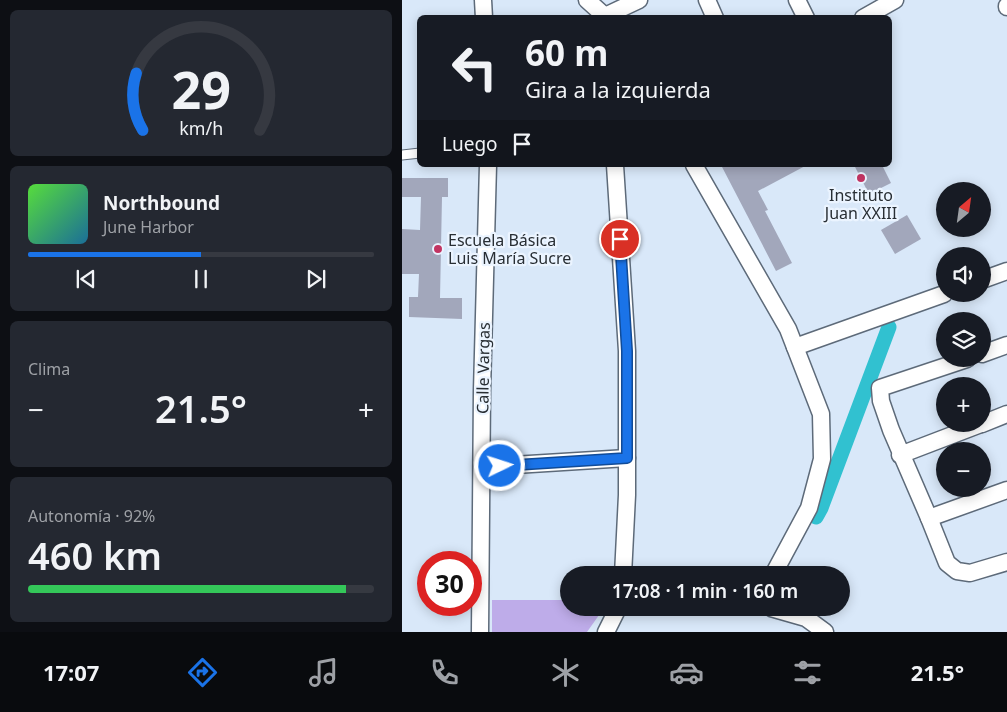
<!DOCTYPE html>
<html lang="es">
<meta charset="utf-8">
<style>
:root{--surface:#171b24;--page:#242831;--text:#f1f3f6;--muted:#9ea1a6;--line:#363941;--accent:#1a73e8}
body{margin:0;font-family:"Noto Sans",sans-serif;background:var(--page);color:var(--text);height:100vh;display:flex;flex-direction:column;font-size:19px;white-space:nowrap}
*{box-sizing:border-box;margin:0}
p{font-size:16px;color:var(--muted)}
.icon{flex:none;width:28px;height:28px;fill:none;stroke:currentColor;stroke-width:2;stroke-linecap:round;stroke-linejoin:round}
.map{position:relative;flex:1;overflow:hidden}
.drawer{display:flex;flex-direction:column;gap:10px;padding:10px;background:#0d0f14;width:402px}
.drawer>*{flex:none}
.top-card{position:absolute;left:15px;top:15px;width:475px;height:152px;border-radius:8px;box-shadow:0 2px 12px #0003;background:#171b24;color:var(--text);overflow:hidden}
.needle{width:32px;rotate:29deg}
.controls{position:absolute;left:534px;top:182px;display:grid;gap:10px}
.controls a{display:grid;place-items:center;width:55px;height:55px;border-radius:50%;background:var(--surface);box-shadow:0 2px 12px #0003;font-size:25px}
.speed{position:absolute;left:15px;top:551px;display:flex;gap:10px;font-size:25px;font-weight:700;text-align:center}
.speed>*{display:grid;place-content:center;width:65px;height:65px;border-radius:50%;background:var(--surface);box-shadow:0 2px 12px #0003;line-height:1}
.speed .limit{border:8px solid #d22;background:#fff;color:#111}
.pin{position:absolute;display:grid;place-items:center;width:42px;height:42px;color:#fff;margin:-21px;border:2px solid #fff;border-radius:50%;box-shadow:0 1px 5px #0007}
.me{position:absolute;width:55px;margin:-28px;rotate:86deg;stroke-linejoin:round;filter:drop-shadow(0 0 4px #0008)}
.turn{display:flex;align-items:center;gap:18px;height:105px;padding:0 25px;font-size:22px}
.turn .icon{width:65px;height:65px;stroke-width:2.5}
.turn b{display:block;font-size:35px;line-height:42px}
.then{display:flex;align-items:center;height:48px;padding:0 25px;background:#0003;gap:10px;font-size:19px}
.big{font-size:38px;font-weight:600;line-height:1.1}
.drawer .card{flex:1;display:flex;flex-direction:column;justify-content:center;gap:8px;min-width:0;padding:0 18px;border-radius:8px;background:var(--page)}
.drawer .dial{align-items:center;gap:0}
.dial svg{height:130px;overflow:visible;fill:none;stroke:var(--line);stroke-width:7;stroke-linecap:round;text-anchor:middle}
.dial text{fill:var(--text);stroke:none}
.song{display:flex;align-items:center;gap:15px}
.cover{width:60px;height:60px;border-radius:8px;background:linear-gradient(135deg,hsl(110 70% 55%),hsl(200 70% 35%))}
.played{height:5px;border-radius:2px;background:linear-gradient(90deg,var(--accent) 50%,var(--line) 50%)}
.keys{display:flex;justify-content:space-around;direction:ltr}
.heat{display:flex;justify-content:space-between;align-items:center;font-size:28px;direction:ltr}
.charge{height:8px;border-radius:4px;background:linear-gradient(90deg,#34c759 92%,var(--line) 0)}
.trip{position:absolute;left:158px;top:566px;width:290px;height:50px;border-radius:25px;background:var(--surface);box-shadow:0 2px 12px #0003;font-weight:600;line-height:50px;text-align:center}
.tab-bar{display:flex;height:80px;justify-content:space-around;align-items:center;background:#090b0e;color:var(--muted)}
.tab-bar .icon{width:35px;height:35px}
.tab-bar .active{color:var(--accent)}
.tab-bar b{font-size:22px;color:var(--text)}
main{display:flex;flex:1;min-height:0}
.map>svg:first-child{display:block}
.green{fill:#beace9}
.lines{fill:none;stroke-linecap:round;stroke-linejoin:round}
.canal{stroke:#31c1d0;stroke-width:15}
.building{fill:#a2a7bb}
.lane-casing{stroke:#5d6a79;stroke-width:11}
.street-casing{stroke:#5d6a79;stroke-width:19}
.lane{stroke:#fff;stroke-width:9}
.street{stroke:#fff;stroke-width:16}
.route-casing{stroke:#114b97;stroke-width:12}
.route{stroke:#1a73e8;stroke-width:9}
.poi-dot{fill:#c23462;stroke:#ebf4ff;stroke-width:2}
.labels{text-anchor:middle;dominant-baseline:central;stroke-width:4.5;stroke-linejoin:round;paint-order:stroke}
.poi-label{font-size:16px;fill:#282e34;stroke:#ebf4ff}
.street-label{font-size:16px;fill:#282e34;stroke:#ebf4ff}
</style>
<main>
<section class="drawer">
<div class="card dial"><svg viewBox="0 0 100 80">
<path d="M14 69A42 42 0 1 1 86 69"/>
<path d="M14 69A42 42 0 0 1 10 34" stroke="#1a73e8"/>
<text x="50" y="56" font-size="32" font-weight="700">29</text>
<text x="50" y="72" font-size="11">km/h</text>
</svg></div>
<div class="card">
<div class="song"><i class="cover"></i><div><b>Northbound</b><p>June Harbor</p></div></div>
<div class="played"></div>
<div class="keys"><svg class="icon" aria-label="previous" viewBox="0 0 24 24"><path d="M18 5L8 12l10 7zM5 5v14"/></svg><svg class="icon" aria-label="pause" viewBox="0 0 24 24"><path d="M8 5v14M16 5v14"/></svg><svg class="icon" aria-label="next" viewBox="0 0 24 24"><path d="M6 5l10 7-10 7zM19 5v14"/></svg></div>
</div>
<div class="card"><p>Clima</p>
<div class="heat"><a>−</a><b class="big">21.5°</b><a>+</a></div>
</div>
<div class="card"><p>Autonomía · 92%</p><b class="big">460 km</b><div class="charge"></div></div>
</section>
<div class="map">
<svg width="605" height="632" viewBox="0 0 605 632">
<rect width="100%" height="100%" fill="#d9e8f9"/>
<polygon class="green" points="90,600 166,600 166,608 202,608 185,632 90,632"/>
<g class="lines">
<polyline class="canal" points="414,517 419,508 487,327"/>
</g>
<g class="building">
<polygon points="319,165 405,165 356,191 366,210 363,211 390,263 374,271"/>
<polygon points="452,165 480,165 489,183 467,194"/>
<polygon points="0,178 46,178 46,197 40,197 38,298 60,298 60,319 7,317 7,297 16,297 17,274 0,274 0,229 18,230 19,197 0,197"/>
<polygon points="505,215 519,239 493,254 479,230"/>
</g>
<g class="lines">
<g class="lane-casing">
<polyline id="lane" points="0,155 18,153"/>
</g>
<g class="street-casing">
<g id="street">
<polyline points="81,0 82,18"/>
<polyline points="185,0 205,18"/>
<polyline points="305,0 313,18"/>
<polyline points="395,0 404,18"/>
<polyline points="605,6 605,7"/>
<polyline points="203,16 237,0"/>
<polyline points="461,18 493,0"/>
<polyline points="213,165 225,351 225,495 221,575"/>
<polyline points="292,165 386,329 419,414 420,459 407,508 371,575"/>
<polyline points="580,280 605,271"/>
<polyline points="393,347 542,294"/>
<polyline points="580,354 605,345"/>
<polyline points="565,359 478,388 479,401 489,430 527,518 545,563 555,571 568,573 605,562"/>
<polyline points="580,424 605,414"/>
<polyline points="498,455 579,424"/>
<polyline points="80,467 225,458"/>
<polyline points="527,518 605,490"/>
<polyline points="369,608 404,618 423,632"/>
<polyline points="78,632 80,391 86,165"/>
<polyline points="204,632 216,608"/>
</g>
</g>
<use href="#lane" class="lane"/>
<use href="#street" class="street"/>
</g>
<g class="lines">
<g class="route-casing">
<polyline id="route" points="98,466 225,458 225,351 218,239"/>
</g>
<use href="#route" class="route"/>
</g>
<g class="poi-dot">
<circle cx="459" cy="178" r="5"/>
<circle cx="36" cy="249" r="5"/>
</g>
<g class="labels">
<g class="poi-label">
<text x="459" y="195">Instituto<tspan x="459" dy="18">Juan XXIII</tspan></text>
<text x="46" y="240" text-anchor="start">Escuela Básica<tspan x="46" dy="18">Luis María Sucre</tspan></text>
</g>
<g class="street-label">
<text transform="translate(81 368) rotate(-89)">Calle Vargas</text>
</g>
</g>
</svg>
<div class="controls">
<a><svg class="needle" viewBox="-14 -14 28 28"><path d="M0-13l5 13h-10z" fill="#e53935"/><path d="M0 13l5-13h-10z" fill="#9ea1a6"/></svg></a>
<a><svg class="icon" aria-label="sound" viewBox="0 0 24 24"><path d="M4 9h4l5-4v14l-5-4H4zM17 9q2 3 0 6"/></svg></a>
<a><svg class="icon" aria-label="layers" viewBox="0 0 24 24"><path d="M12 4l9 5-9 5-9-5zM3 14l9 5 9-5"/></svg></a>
<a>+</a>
<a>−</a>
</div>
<div class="speed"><div class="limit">30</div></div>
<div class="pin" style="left:218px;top:239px;background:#d93025"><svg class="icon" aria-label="arrive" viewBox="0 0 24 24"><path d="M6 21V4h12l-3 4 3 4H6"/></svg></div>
<svg class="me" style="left:98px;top:466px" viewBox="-20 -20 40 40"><circle r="17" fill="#1a73e8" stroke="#fff" stroke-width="3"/><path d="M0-11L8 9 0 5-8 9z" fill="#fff"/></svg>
<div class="trip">17:08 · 1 min · 160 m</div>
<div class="top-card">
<div class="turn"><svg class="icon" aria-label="left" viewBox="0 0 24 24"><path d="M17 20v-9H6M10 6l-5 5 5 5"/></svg><div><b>60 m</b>Gira a la izquierda</div></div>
<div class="then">Luego<svg class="icon" aria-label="arrive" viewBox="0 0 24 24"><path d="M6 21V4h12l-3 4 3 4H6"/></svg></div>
</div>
</div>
</main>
<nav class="tab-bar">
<b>17:07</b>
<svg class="icon active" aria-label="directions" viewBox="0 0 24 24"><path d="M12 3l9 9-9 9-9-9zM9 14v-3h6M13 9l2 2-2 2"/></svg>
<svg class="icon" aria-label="music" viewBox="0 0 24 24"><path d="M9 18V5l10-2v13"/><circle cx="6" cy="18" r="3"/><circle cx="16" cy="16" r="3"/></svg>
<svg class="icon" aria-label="phone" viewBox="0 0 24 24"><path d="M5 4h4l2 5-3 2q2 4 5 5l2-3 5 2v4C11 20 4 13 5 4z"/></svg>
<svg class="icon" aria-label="climate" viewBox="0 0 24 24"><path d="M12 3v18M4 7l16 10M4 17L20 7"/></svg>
<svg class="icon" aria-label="car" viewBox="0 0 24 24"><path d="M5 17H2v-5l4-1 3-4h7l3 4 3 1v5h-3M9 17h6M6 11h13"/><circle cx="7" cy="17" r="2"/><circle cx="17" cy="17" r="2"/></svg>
<svg class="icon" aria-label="filters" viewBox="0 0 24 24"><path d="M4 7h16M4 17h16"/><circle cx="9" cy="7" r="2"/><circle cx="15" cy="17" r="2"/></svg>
<b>21.5°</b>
</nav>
